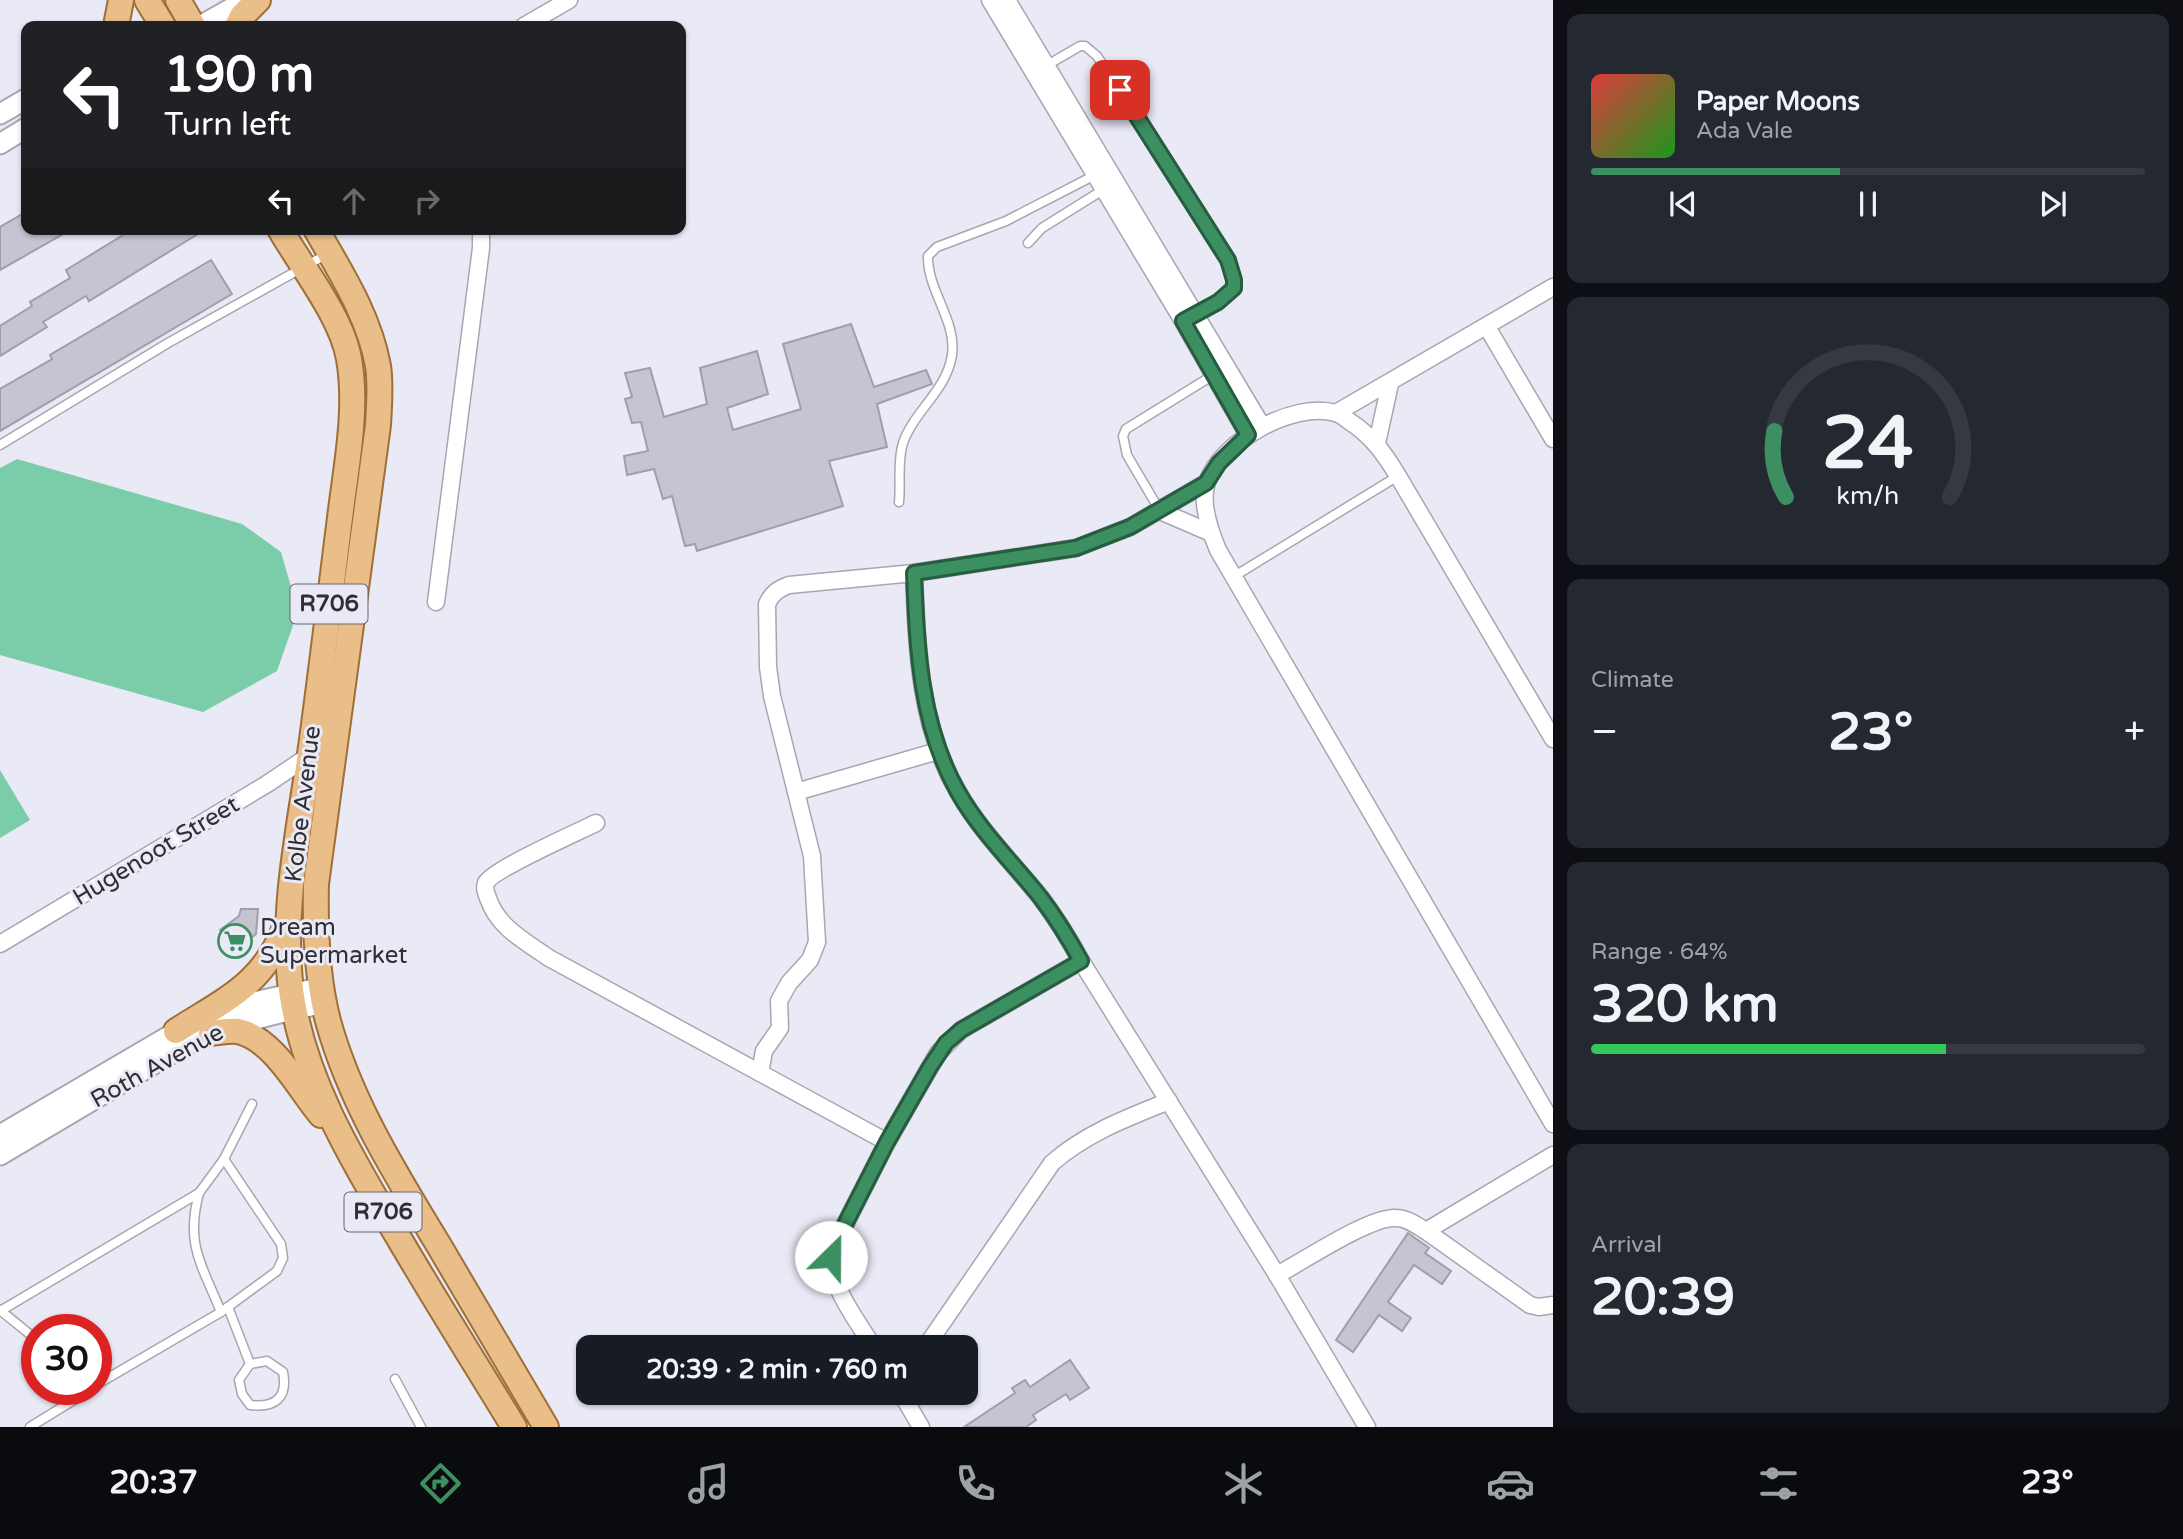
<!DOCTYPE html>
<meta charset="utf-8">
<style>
:root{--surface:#171b24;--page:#242831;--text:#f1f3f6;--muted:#9ea1a6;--line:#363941;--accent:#3b8f61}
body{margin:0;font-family:"Varela Round",sans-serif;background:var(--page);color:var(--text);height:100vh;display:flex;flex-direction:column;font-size:26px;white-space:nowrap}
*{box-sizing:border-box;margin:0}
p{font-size:23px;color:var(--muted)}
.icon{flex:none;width:38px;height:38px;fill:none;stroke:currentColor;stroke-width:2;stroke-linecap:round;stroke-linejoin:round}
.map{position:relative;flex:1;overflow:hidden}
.drawer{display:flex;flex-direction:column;gap:14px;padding:14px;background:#0d0f14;width:630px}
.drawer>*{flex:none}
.guide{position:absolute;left:21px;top:21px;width:665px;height:214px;border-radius:14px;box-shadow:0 2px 5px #0004;background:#202124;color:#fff;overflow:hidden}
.speed{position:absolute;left:21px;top:1314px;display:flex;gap:14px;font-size:35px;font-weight:700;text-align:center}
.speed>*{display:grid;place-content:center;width:91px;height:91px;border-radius:50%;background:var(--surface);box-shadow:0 2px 5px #0004;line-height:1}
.speed .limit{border:10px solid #d22;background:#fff;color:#111}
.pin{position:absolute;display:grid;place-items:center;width:60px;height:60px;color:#fff;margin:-30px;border-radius:14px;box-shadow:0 4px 10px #0006}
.me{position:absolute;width:77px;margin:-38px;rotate:23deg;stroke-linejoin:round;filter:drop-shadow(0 0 5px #0008)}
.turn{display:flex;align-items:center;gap:24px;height:147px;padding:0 28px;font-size:32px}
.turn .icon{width:91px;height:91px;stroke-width:2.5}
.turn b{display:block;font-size:49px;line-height:60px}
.lanes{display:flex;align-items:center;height:66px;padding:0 28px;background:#0003;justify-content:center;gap:35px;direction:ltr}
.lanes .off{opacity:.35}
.big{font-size:52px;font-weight:700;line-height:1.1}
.drawer .tile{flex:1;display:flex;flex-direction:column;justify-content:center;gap:10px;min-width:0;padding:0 24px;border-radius:14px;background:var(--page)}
.drawer .dial{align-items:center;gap:0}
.dial svg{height:182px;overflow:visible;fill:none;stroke:var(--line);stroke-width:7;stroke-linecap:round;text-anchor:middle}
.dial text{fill:var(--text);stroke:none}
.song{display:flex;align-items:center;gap:21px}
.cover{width:84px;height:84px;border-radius:10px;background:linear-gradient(135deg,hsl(0 70% 55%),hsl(120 70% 35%))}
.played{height:7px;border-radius:4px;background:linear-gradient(90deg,var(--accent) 45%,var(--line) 45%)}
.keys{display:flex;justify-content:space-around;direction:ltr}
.heat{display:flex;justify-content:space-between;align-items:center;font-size:38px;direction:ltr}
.charge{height:10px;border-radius:5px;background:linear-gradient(90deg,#34c759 64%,var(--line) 0)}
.trip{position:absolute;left:576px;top:1335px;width:402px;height:70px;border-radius:14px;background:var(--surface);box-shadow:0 2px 5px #0004;font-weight:700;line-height:70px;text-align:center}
.menu{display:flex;height:112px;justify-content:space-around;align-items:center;background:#090b0e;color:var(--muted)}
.menu .icon{width:49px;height:49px}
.menu .active{color:var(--accent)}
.menu b{font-size:32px;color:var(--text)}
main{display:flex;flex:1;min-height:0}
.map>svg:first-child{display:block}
.green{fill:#7bcda9}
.building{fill:#c5c5d1;stroke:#9f9eaa;stroke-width:2}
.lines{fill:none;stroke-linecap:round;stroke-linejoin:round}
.service-casing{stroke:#a7a6b2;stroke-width:11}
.minor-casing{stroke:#a7a6b2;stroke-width:19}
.tertiary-casing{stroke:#a7a6b2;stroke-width:23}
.primary-casing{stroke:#9f6f38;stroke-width:28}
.service{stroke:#fff;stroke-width:8}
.minor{stroke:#fff;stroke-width:16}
.tertiary{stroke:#fff;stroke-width:19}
.primary{stroke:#e9be89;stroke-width:24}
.route-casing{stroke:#265d3f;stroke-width:18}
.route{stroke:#3b8f61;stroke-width:12}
.labels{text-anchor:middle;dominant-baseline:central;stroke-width:6;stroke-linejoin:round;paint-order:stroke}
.shield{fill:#eae9f6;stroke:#67676e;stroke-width:2}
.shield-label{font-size:23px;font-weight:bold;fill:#2f2f33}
.street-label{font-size:24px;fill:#2f2f33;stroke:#eae9f6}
.poi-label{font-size:24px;fill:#2f2f33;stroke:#eae9f6;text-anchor:start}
</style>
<main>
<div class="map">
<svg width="1553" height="1427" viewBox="0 0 1553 1427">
<rect width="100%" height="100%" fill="#eae9f6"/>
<g class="green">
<polygon points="17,459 242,524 281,552 298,611 277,671 203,712 0,655 0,468"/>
<polygon points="0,770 30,820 0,838"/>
</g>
<g class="building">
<polygon points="26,212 26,229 72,229 0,270 0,227"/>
<polygon points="133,229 206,229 89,301 86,296 43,322 47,327 0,356 0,326 32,306 30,302 70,278 66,270"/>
<polygon points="211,260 232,294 0,431 0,389 52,359 50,355"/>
<polygon points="851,324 874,387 926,370 932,384 877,404 887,447 829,461 843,506 697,551 695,544 685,546 672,496 663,499 654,469 627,475 624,456 648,451 641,422 632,423 625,399 632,397 625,373 650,368 664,417 707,404 700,368 757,351 768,394 727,408 733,430 801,409 783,344"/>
<polygon points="241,909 258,909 256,934 234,952 220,930 239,916"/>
<polygon points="1408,1233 1429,1248 1425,1253 1451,1271 1442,1284 1414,1265 1388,1302 1411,1318 1402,1331 1379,1315 1353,1352 1336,1340"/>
<polygon points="1070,1360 1089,1388 1070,1400 1066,1394 1033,1415 1036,1420 1026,1427 964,1427 1015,1393 1012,1388 1025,1380 1030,1387"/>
</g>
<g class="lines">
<g class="service-casing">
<g id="service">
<path d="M 1044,67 L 1080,46 L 1085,46 L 1097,56 L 1228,260 C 1240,299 1227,298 1195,316"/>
<polyline points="1028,243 1042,228 1106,188"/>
<polyline points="0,445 168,343 327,254"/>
<path d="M 899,502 C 901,484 897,461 903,443 C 914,411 947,390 952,355 C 957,321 927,290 928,256 L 937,247 L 1006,221 L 1097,174"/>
<polyline points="1160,511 1127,455 1123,436 1126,429 1215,374"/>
<polyline points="1233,577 1398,476"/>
<path d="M 199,1193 C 185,1245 202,1265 221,1312"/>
<polyline points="228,1307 250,1364"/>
<polyline points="0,1310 32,1336 37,1344"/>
<polyline points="2,1310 199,1193 224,1159 252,1104"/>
<path d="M 267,1361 L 283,1372 C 288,1398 275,1408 250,1405 L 242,1394 L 239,1380 L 250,1364 Z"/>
<polyline points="395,1379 421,1427"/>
<polyline points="96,1385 221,1312 277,1271 283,1258 281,1244 224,1159"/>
<polyline points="64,1390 71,1401"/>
<polyline points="30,1427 90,1390"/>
</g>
</g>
<g class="minor-casing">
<g id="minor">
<polyline points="990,0 1183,321 1248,435"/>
<polyline points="1007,0 1262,426"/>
<polyline points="524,26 569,0"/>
<polyline points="1487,327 1553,439"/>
<polyline points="1336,413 1553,287"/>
<polyline points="1377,443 1390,384"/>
<polyline points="1160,511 1211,533"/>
<path d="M 914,573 C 917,648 919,725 958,792 C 980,831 1013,863 1041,898 C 1056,918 1069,939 1081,961 L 1277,1275 L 1367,1427"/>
<polyline points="436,602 481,248 481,229"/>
<path d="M 1553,739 L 1398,476 C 1384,453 1372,436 1349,421 C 1345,418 1340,414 1336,413 C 1293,401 1222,441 1207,482 C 1200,502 1210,531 1218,550 L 1553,1124"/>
<polyline points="796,792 938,751"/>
<path d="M 596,823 C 578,832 492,870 486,883 C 484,888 486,893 488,898 C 498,928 525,941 549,958 L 887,1142"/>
<polyline points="0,944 267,784 310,755"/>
<path d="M 760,1073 L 764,1051 L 780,1028 L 779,1001 L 789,983 L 810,960 L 817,942 L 812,856 L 772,696 L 768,667 L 767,604 C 772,593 778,589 789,585 L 914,573 L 1076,548 L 1130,527 L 1206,483"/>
<polyline points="1426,1231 1553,1155"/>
<path d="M 1277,1275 C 1302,1262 1370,1216 1396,1218 C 1407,1218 1416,1225 1426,1231 L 1530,1305 L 1539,1307 L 1553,1305"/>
<path d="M 874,1348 C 856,1318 826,1284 833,1248 L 887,1142 L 938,1053 L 961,1030 L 1081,961"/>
<path d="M 925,1348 L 1052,1163 C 1086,1133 1127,1118 1169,1101"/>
<polyline points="901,1393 921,1427"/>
</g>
</g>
<g class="tertiary-casing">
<g id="tertiary">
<polyline points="200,26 246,0"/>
<polyline points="0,114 26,99"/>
<polyline points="0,144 26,128"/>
<polyline points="215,1013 236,1006 323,987"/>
<polyline points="0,1135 188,1025"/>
<path d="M 0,1155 L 184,1046 C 229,1024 276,1013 325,1003"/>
</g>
</g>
<g class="primary-casing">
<g id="primary">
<polyline points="147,0 163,26"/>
<polyline points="178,0 193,26"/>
<polyline points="116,26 121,0"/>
<polyline points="237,26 242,16 258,0"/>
<path d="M 280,229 C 301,266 342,317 349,359 C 358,410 346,467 340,518 C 330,597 321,675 310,754 C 299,830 281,912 291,990 C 303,1079 352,1159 397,1235 C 435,1300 475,1363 514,1427"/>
<path d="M 316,229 C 341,273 369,316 378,366 C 381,385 379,406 378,425 L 316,884 C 315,928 317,979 328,1021 C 351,1104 397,1176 441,1249 C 476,1308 511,1368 546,1427"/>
<path d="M 176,1031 C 226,999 264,984 286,925"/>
<path d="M 211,1033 C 220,1032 230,1030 238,1031 C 274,1039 299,1089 321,1115"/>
</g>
</g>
<use href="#service" class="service"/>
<use href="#minor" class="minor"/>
<use href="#tertiary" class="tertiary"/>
<use href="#primary" class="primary"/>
</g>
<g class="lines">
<g class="route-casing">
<path id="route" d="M 831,1257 L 833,1248 L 887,1142 L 930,1067 L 946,1043 L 961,1030 L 1081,961 C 1069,939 1056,918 1041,898 C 1013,863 980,831 958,792 C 920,725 917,648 914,573 L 1076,548 L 1130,527 L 1206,483 L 1219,463 L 1248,435 L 1183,321 L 1218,302 L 1234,288 L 1234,280 L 1228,260 L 1120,90"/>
</g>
<use href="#route" class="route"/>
</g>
<defs>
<g id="supermarket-ring" transform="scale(1.75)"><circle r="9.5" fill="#eae9f6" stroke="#3b8f61" stroke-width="1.5"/><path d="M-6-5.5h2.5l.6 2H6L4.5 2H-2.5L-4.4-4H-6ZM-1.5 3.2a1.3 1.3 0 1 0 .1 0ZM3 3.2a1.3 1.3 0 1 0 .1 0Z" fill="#3b8f61"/></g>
</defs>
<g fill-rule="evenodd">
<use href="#supermarket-ring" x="235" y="941"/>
</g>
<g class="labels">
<g class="shield">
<rect x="290.5" y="584.5" width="77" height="39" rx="5"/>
<rect x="344.5" y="1192.5" width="77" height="39" rx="5"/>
</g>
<g class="shield-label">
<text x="329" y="604">R706</text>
<text x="383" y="1212">R706</text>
</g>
<g class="street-label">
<text transform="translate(303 804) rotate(-83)">Kolbe Avenue</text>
<text transform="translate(156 851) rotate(-31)">Hugenoot Street</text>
<text transform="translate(157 1066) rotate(-29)">Roth Avenue</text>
</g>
<g class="poi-label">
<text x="260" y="927">Dream<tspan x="260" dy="28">Supermarket</tspan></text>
</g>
</g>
</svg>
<div class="speed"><div class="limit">30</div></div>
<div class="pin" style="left:1120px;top:90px;background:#d93025"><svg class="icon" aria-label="arrive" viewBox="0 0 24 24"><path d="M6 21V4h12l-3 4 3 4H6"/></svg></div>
<svg class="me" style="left:831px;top:1257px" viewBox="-20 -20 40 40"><circle r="19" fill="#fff"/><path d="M0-13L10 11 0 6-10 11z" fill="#3b8f61"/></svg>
<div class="trip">20:39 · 2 min · 760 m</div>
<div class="guide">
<div class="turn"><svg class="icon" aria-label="left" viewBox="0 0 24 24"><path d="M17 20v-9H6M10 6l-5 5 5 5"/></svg><div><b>190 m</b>Turn left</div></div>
<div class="lanes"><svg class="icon" aria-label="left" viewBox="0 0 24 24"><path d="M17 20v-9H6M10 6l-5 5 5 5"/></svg><svg class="icon off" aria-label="ahead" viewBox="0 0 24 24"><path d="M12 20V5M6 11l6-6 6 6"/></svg><svg class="icon off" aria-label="right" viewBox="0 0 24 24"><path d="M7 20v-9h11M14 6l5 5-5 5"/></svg></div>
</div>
</div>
<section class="drawer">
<div class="tile">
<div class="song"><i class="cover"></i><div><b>Paper Moons</b><p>Ada Vale</p></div></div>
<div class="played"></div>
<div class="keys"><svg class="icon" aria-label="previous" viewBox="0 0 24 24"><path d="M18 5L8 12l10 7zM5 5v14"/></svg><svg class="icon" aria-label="pause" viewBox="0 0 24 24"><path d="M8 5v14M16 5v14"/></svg><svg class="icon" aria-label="next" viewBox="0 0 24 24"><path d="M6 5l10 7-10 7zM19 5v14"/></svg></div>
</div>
<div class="tile dial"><svg viewBox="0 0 100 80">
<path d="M14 69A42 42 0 1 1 86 69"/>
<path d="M14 69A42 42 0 0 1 9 40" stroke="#3b8f61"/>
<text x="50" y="56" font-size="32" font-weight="700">24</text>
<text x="50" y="72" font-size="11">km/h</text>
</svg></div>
<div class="tile"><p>Climate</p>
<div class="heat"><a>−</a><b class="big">23°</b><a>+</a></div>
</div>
<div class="tile"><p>Range · 64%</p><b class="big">320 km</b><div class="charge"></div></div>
<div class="tile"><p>Arrival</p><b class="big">20:39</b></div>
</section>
</main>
<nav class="menu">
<b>20:37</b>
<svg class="icon active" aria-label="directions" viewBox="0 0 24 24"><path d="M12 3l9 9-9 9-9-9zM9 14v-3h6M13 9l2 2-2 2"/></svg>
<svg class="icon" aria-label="music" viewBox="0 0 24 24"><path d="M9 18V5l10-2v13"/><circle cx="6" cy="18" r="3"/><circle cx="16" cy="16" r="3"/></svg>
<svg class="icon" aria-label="phone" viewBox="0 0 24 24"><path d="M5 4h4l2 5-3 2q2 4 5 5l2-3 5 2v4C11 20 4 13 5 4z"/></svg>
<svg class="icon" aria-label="climate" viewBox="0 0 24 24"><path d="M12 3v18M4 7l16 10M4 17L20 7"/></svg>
<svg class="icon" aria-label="car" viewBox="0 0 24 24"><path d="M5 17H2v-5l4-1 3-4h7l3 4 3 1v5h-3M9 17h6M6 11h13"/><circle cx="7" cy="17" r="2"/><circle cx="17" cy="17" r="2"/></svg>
<svg class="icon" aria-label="filters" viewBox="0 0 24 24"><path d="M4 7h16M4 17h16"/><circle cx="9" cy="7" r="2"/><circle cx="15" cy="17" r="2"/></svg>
<b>23°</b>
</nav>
